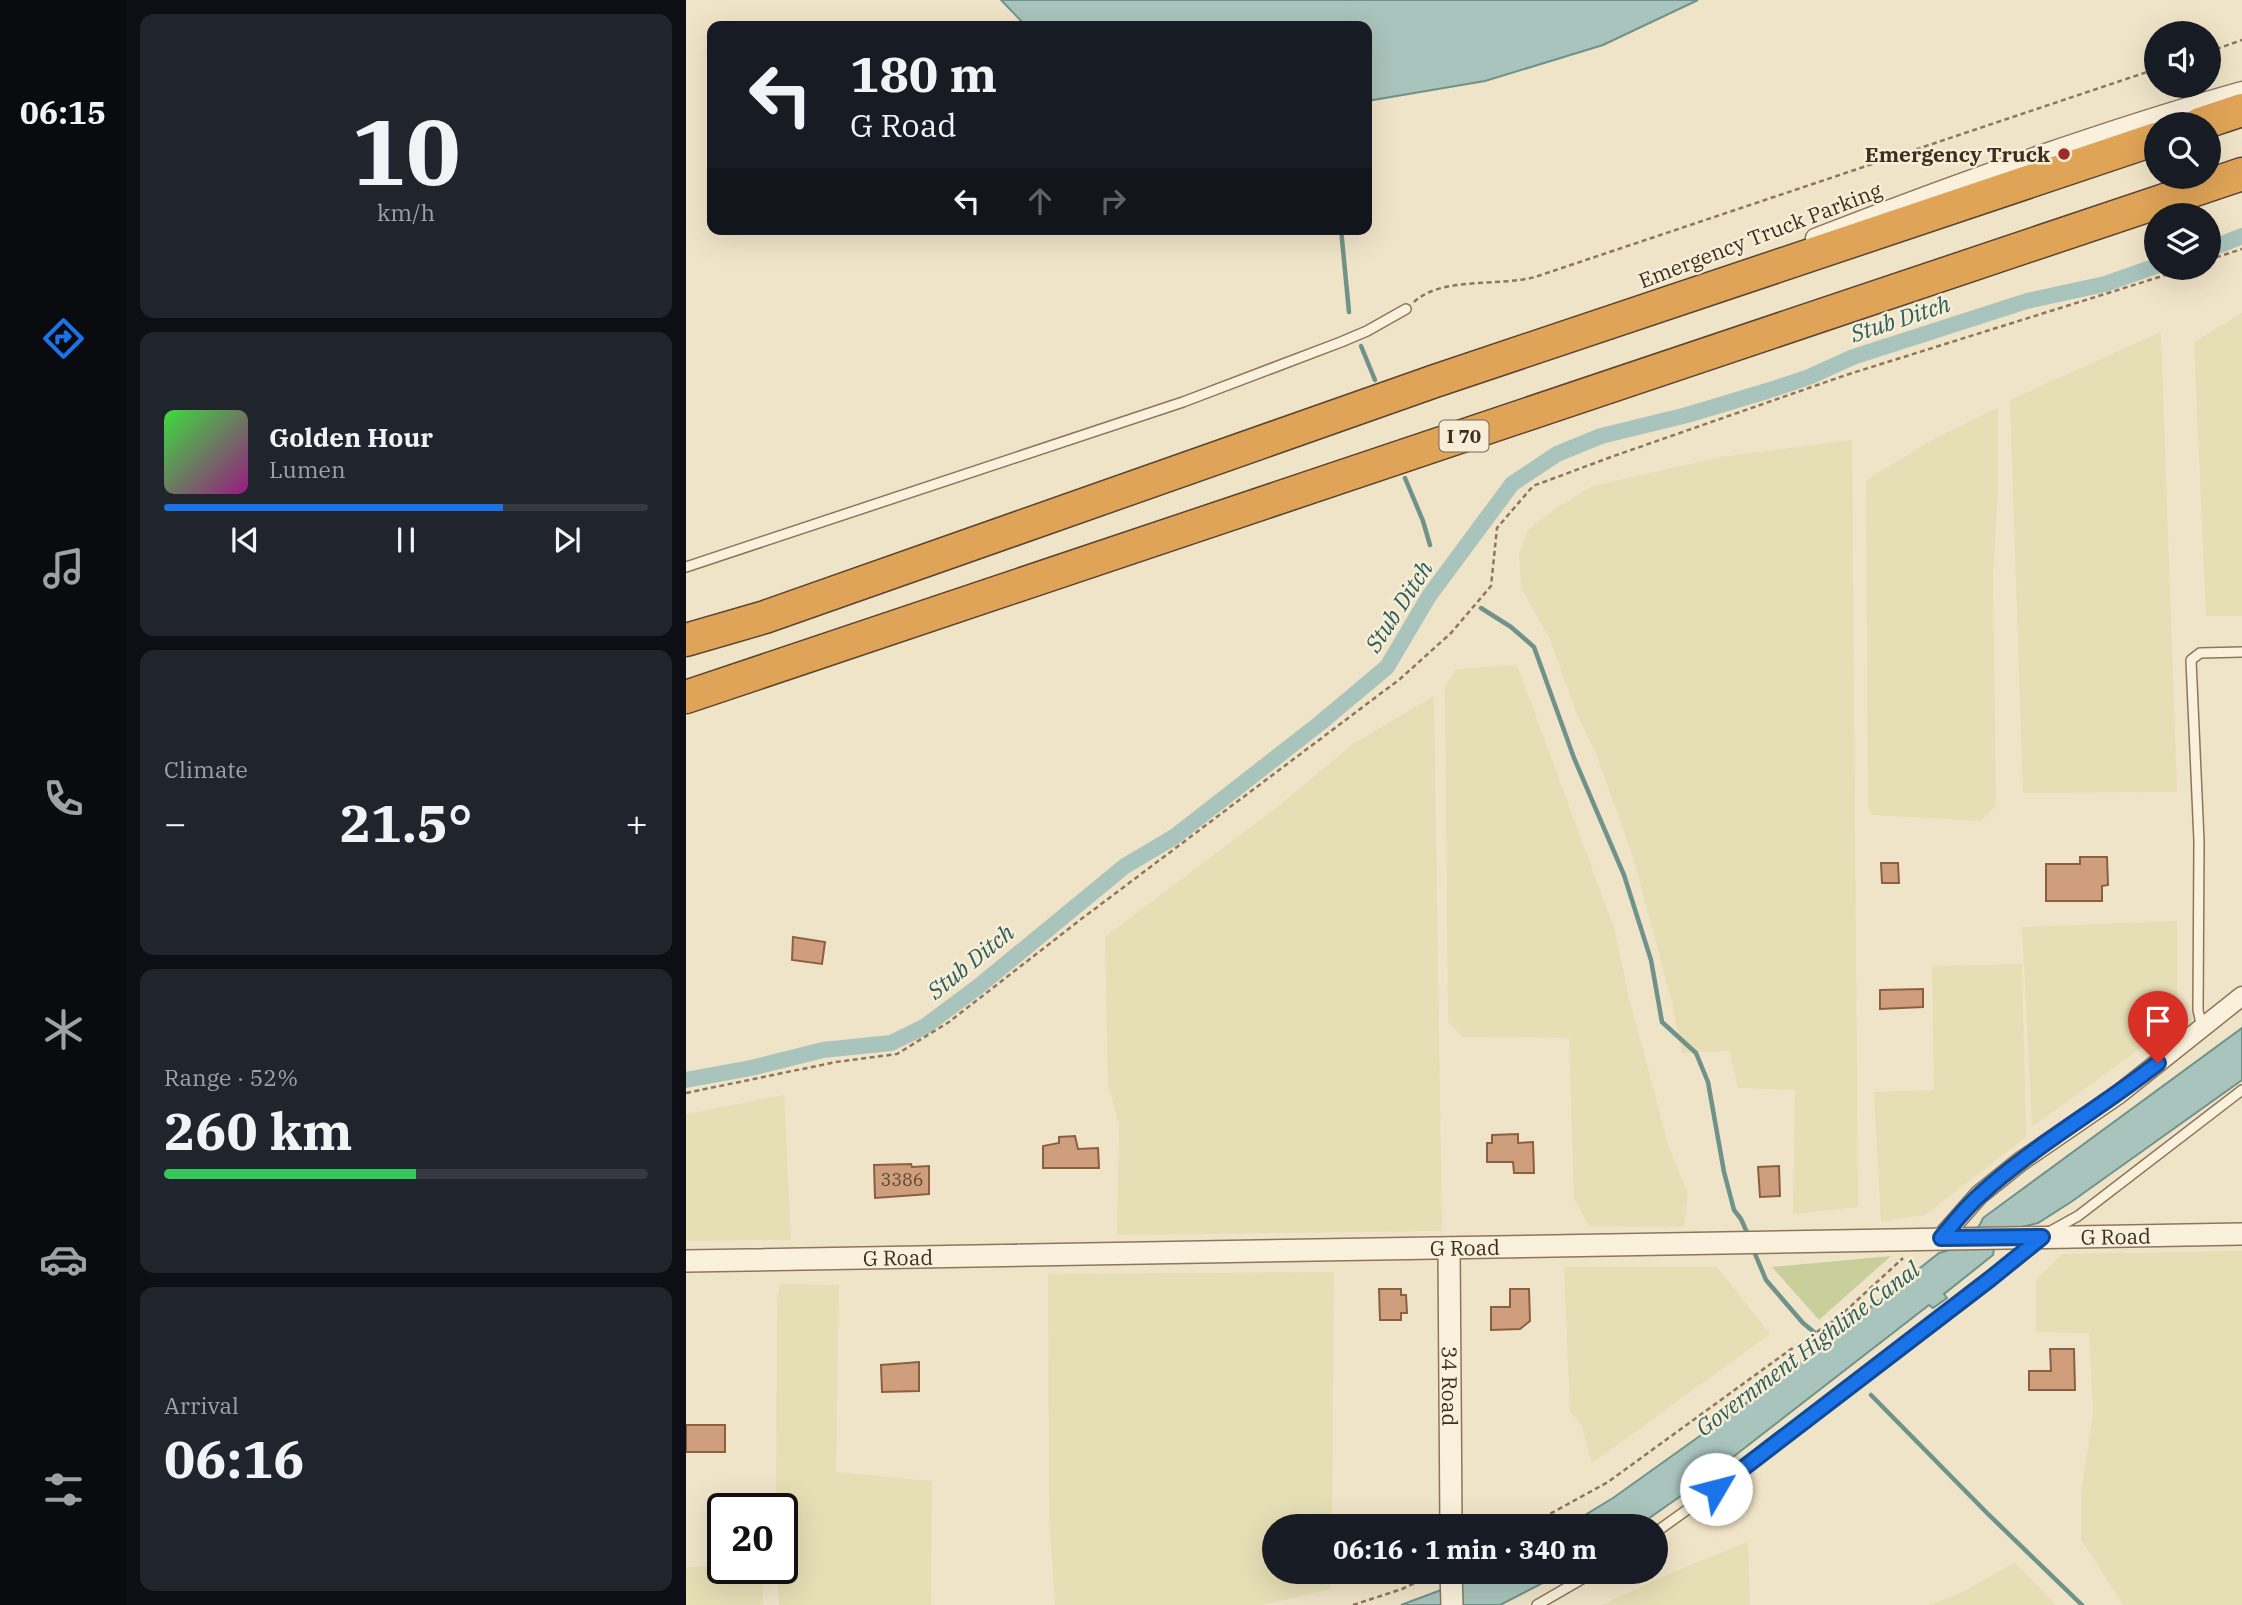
<!DOCTYPE html>
<meta charset="utf-8">
<style>
:root{--surface:#171b24;--page:#20242c;--text:#f1f3f6;--muted:#9ea1a6;--line:#363941;--accent:#1a73e8}
body{margin:0;font-family:"IBM Plex Serif",serif;background:var(--page);color:var(--text);height:100vh;display:flex;flex-direction:column;font-size:26px;white-space:nowrap}
*{box-sizing:border-box;margin:0}
p{font-size:23px;color:var(--muted)}
.icon{flex:none;width:38px;height:38px;fill:none;stroke:currentColor;stroke-width:2;stroke-linecap:round;stroke-linejoin:round}
.map{position:relative;flex:1;overflow:hidden}
.details{display:flex;flex-direction:column;gap:14px;padding:14px;background:#0d0f14;width:560px}
.details>*{flex:none}
.banner{position:absolute;left:21px;top:21px;width:665px;height:214px;border-radius:14px;box-shadow:0 7px 28px #0002;background:#171b24;color:var(--text);overflow:hidden}
.fabs{position:absolute;left:1458px;top:21px;display:grid;gap:14px}
.fabs a{display:grid;place-items:center;width:77px;height:77px;border-radius:50%;background:var(--surface);box-shadow:0 7px 28px #0002;font-size:35px}
.speed{position:absolute;left:21px;top:1493px;display:flex;gap:14px;font-size:35px;font-weight:700;text-align:center}
.speed>*{display:grid;place-content:center;width:91px;height:91px;border-radius:50%;background:var(--surface);box-shadow:0 7px 28px #0002;line-height:1}
.speed .limit{border:4px solid #111;border-radius:10px;background:#fff;color:#111}
.pin{position:absolute;display:grid;place-items:center;width:60px;height:60px;color:#fff;margin:-72px -30px;border-radius:50% 50% 50% 0;rotate:-45deg;box-shadow:0 0 7px #0007}
.pin .icon{rotate:45deg}
.me{position:absolute;width:77px;margin:-38px;rotate:53deg;stroke-linejoin:round;filter:drop-shadow(0 0 5px #0008)}
.turn{display:flex;align-items:center;gap:24px;height:147px;padding:0 28px;font-size:32px}
.turn .icon{width:91px;height:91px;stroke-width:2.5}
.turn b{display:block;font-size:49px;line-height:60px}
.lanes{display:flex;align-items:center;height:66px;padding:0 28px;background:#0003;justify-content:center;gap:35px;direction:ltr}
.lanes .off{opacity:.35}
.big{font-size:52px;font-weight:700;line-height:1.1}
.details .card{flex:1;display:flex;flex-direction:column;justify-content:center;gap:10px;min-width:0;padding:0 24px;border-radius:14px;background:var(--page)}
.details .dial{align-items:center;gap:0}
.dial b{font-size:91px;line-height:1}
.song{display:flex;align-items:center;gap:21px}
.cover{width:84px;height:84px;border-radius:10px;background:linear-gradient(135deg,hsl(120 70% 55%),hsl(310 70% 35%))}
.played{height:7px;border-radius:4px;background:linear-gradient(90deg,var(--accent) 70%,var(--line) 70%)}
.keys{display:flex;justify-content:space-around;direction:ltr}
.heat{display:flex;justify-content:space-between;align-items:center;font-size:38px;direction:ltr}
.charge{height:10px;border-radius:5px;background:linear-gradient(90deg,#34c759 52%,var(--line) 0)}
.trip{position:absolute;left:576px;top:1514px;width:406px;height:70px;border-radius:35px;background:var(--surface);box-shadow:0 7px 28px #0002;font-weight:700;line-height:70px;text-align:center}
main{display:flex;flex:1;min-height:0}
.tabs{display:flex;flex-direction:column;width:126px;justify-content:space-around;align-items:center;background:#090b0e;color:var(--muted)}
.tabs .icon{width:49px;height:49px}
.tabs .selected{color:var(--accent)}
.tabs b{font-size:32px;color:var(--text)}
.map>svg:first-child{display:block}
.farmland{fill:#e6deb5}
.green{fill:#c9cf9b}
.water{fill:#a9c4bc;stroke:#6f938a;stroke-width:2}
.lines{fill:none;stroke-linecap:round;stroke-linejoin:round}
.stream{stroke:#6f938a;stroke-width:4.5}
.canal{stroke:#a9c4bc;stroke-width:16}
.building{fill:#cf9f7d;stroke:#8d5f41;stroke-width:2}
.service-casing{stroke:#8d765c;stroke-width:12}
.minor-casing{stroke:#8d765c;stroke-width:21}
.tertiary-casing{stroke:#8d765c;stroke-width:24}
.motorway-casing{stroke:#5b4430;stroke-width:35}
.path{stroke:#8d765c;stroke-width:2.5;stroke-dasharray:5 3.5;stroke-linecap:butt}
.service{stroke:#faf1dc;stroke-width:9}
.minor{stroke:#faf1dc;stroke-width:18}
.tertiary{stroke:#faf1dc;stroke-width:21}
.motorway{stroke:#e0a458;stroke-width:32}
.route-casing{stroke:#114b97;stroke-width:18}
.route{stroke:#1a73e8;stroke-width:12}
.poi-dot{fill:#9e2a2b;stroke:#f7eed8;stroke-width:2.5}
.labels{text-anchor:middle;dominant-baseline:central;stroke-width:5;stroke-linejoin:round;paint-order:stroke}
.number-label{font-size:18px;fill:#624a37}
.shield{fill:#f7eed8;stroke:#756857;stroke-width:2}
.shield-label{font-size:19px;font-weight:bold;fill:#3d2e20}
.poi-label{font-size:21px;font-weight:bold;fill:#3d2e20;stroke:#f7eed8;text-anchor:end}
.street-label{font-size:21px;fill:#3d2e20;stroke:#f7eed8}
.water-label{font-size:23px;font-style:italic;fill:#2f5d5a;stroke:#f7eed8}
</style>
<main>
<nav class="tabs">
<b>06:15</b>
<svg class="icon selected" aria-label="directions" viewBox="0 0 24 24"><path d="M12 3l9 9-9 9-9-9zM9 14v-3h6M13 9l2 2-2 2"/></svg>
<svg class="icon" aria-label="music" viewBox="0 0 24 24"><path d="M9 18V5l10-2v13"/><circle cx="6" cy="18" r="3"/><circle cx="16" cy="16" r="3"/></svg>
<svg class="icon" aria-label="phone" viewBox="0 0 24 24"><path d="M5 4h4l2 5-3 2q2 4 5 5l2-3 5 2v4C11 20 4 13 5 4z"/></svg>
<svg class="icon" aria-label="climate" viewBox="0 0 24 24"><path d="M12 3v18M4 7l16 10M4 17L20 7"/></svg>
<svg class="icon" aria-label="car" viewBox="0 0 24 24"><path d="M5 17H2v-5l4-1 3-4h7l3 4 3 1v5h-3M9 17h6M6 11h13"/><circle cx="7" cy="17" r="2"/><circle cx="17" cy="17" r="2"/></svg>
<svg class="icon" aria-label="filters" viewBox="0 0 24 24"><path d="M4 7h16M4 17h16"/><circle cx="9" cy="7" r="2"/><circle cx="15" cy="17" r="2"/></svg>
</nav>
<section class="details">
<div class="card dial"><b>10</b><p>km/h</p></div>
<div class="card">
<div class="song"><i class="cover"></i><div><b>Golden Hour</b><p>Lumen</p></div></div>
<div class="played"></div>
<div class="keys"><svg class="icon" aria-label="previous" viewBox="0 0 24 24"><path d="M18 5L8 12l10 7zM5 5v14"/></svg><svg class="icon" aria-label="pause" viewBox="0 0 24 24"><path d="M8 5v14M16 5v14"/></svg><svg class="icon" aria-label="next" viewBox="0 0 24 24"><path d="M6 5l10 7-10 7zM19 5v14"/></svg></div>
</div>
<div class="card"><p>Climate</p>
<div class="heat"><a>−</a><b class="big">21.5°</b><a>+</a></div>
</div>
<div class="card"><p>Range · 52%</p><b class="big">260 km</b><div class="charge"></div></div>
<div class="card"><p>Arrival</p><b class="big">06:16</b></div>
</section>
<div class="map">
<svg width="1556" height="1605" viewBox="0 0 1556 1605">
<rect width="100%" height="100%" fill="#f0e4c8"/>
<g class="farmland">
<polygon points="1556,313 1556,616 1520,616 1508,342"/>
<polygon points="1475,332 1491,792 1337,793 1324,400"/>
<polygon points="1312,408 1312,487 1307,577 1310,805 1295,821 1186,815 1182,806 1180,480 1248,439"/>
<polygon points="1166,440 1172,1207 1107,1214 1109,1090 1052,1088 1043,1051 996,1053 986,1003 947,857 911,756 890,712 863,637 835,588 833,553 842,530 873,506 907,486 1035,457"/>
<polygon points="831,665 929,931 942,994 983,1148 1002,1193 998,1227 903,1226 888,1199 883,1038 777,1037 762,1022 759,687 770,669"/>
<polygon points="748,696 756,1231 431,1235 433,1125 422,1083 419,937 594,805 667,744"/>
<polygon points="1491,921 1491,1022 1346,1127 1336,927"/>
<polygon points="1336,964 1340,1137 1239,1215 1195,1221 1188,1092 1248,1090 1246,966"/>
<polygon points="98,1095 105,1240 0,1241 0,1114"/>
<polygon points="1556,1251 1556,1605 1437,1605 1395,1539 1395,1494 1407,1413 1403,1333 1350,1332 1350,1279 1377,1254"/>
<polygon points="878,1267 1031,1267 1084,1334 906,1463 895,1424 884,1411"/>
<polygon points="648,1272 646,1526 588,1526 588,1572 645,1572 645,1589 576,1605 369,1605 363,1514 362,1274"/>
<polygon points="94,1284 153,1285 150,1472 246,1481 245,1605 93,1605 91,1568 96,1568 96,1508 90,1508 91,1302"/>
<polygon points="1062,1542 1064,1605 916,1605 987,1572"/>
<polygon points="1329,1563 1370,1605 1242,1605 1270,1595"/>
<polygon points="37,1566 37,1568 76,1568 77,1605 0,1605 0,1567"/>
</g>
<polygon class="green" points="1205,1256 1133,1320 1086,1267"/>
<g class="water">
<polygon points="315,0 1012,0 917,45 799,81 681,101 681,26 340,26"/>
<path d="M 1556,1028 L 1556,1080 L 1385,1202 L 1352,1223 L 1336,1227 L 1308,1249 L 1307,1255 L 1258,1294 L 1261,1298 L 1247,1308 L 1243,1305 L 1016,1481 L 952,1526 L 881,1526 L 927,1498 L 1088,1383 L 1253,1253 C 1270,1250 1292,1233 1297,1218 Z"/>
<polygon points="788,1572 878,1572 814,1605 715,1605 774,1583 778,1575"/>
</g>
<g class="lines">
<g class="stream">
<polyline points="655,229 663,312"/>
<polyline points="675,346 689,380"/>
<polyline points="719,478 737,521 744,545"/>
<polyline points="795,608 825,627 848,647 888,758 938,875 965,960 976,1022 1010,1053 1022,1082 1038,1172 1048,1210 1055,1219 1063,1237"/>
<polyline points="1067,1249 1080,1280 1117,1323 1128,1332"/>
<polyline points="1185,1395 1301,1513 1396,1605"/>
</g>
<g class="canal">
<polyline points="1522,250 1556,236"/>
<polyline points="0,1080 65,1068 137,1050 205,1043 238,1027 293,986 439,866 488,837 633,724 701,667 743,596 826,484 871,454 915,436 1001,415 1081,391 1123,377 1167,357 1341,301 1419,284 1470,266"/>
</g>
</g>
<g class="building">
<polygon points="1394,857 1421,857 1422,885 1416,886 1416,901 1360,901 1360,864 1394,864"/>
<polygon points="1195,863 1212,863 1213,883 1196,883"/>
<polygon points="107,937 139,942 136,964 106,960"/>
<polygon points="1237,989 1237,1007 1194,1009 1194,990"/>
<polygon points="832,1134 832,1143 847,1142 848,1173 828,1173 827,1162 801,1162 801,1143 806,1143 806,1135"/>
<polygon points="389,1136 392,1149 412,1148 413,1168 357,1168 357,1146 373,1143 373,1137"/>
<polygon points="225,1164 226,1167 243,1166 243,1194 189,1198 188,1165"/>
<polygon points="1093,1166 1094,1196 1074,1197 1072,1167"/>
<polygon points="693,1289 715,1289 715,1295 720,1295 721,1313 715,1313 715,1320 694,1320"/>
<polygon points="824,1289 843,1289 844,1321 834,1329 805,1330 805,1307 824,1307"/>
<polygon points="1364,1349 1388,1349 1389,1390 1343,1390 1343,1371 1365,1371"/>
<polygon points="233,1362 233,1391 196,1392 195,1365"/>
<rect x="0" y="1425" width="39" height="27"/>
</g>
<g class="lines">
<g class="service-casing">
<g id="service">
<polyline points="0,567 497,402 655,342 681,331 720,309"/>
<polyline points="1516,1028 1512,1010 1513,841 1505,660 1514,653 1556,652"/>
<polyline points="1363,1232 1392,1216 1556,1090"/>
<polyline points="970,1532 1030,1489 1304,1279 1349,1242"/>
<polyline points="851,1605 908,1572"/>
</g>
</g>
<g class="minor-casing">
<g id="minor">
<path d="M 1129,238 C 1270,183 1411,132 1556,91"/>
<polyline points="1255,1238 1293,1195 1334,1162 1433,1094 1556,996"/>
</g>
</g>
<g class="tertiary-casing">
<g id="tertiary">
<path id="s1" d="M 763,1248 L 765,1526"/>
<path id="s2" d="M 0,1261 L 1556,1234"/>
<polyline points="765,1572 766,1605"/>
</g>
</g>
<g class="motorway-casing">
<g id="motorway">
<polyline points="1514,124 1556,110"/>
<polyline points="0,640 79,617 749,381 1470,139"/>
<polyline points="0,697 1556,174"/>
</g>
</g>
<g class="path">
<polyline points="1522,52 1556,40"/>
<polyline points="1522,260 1556,249"/>
<path d="M 728,302 C 756,276 812,287 849,277 L 1470,69"/>
<polyline points="0,1093 150,1062 211,1054 263,1022 394,920 714,679 765,633 805,586 811,528 847,486 925,457 1160,375 1502,268"/>
<polyline points="842,1526 922,1482 1101,1352 1153,1317 1217,1258"/>
<polyline points="667,1605 716,1589 747,1575"/>
</g>
<use href="#service" class="service"/>
<use href="#minor" class="minor"/>
<use href="#tertiary" class="tertiary"/>
<use href="#motorway" class="motorway"/>
</g>
<g class="lines">
<g class="route-casing">
<path id="route" d="M 1030,1489 L 1304,1279 L 1356,1237 L 1255,1238 C 1268,1223 1280,1207 1295,1194 C 1349,1145 1415,1108 1472,1063"/>
</g>
<use href="#route" class="route"/>
</g>
<circle class="poi-dot" cx="1378" cy="154" r="7"/>
<g class="labels">
<g class="number-label">
<text x="216" y="1179">3386</text>
</g>
<rect class="shield" x="753.5" y="420.5" width="49" height="31" rx="5"/>
<g class="shield-label">
<text x="778" y="436">I 70</text>
</g>
<g class="poi-label">
<text x="1364" y="154">Emergency Truck</text>
</g>
<g class="street-label">
<text transform="translate(1074 235) rotate(-21)">Emergency Truck Parking</text>
<text stroke="none"><textPath href="#s2" startOffset="1430">G Road</textPath></text>
<text stroke="none"><textPath href="#s2" startOffset="779">G Road</textPath></text>
<text stroke="none"><textPath href="#s2" startOffset="212">G Road</textPath></text>
<text stroke="none"><textPath href="#s1" startOffset="138">34 Road</textPath></text>
</g>
<g class="water-label">
<text transform="translate(1214 318) rotate(-18)">Stub Ditch</text>
<text transform="translate(712 606) rotate(-57)">Stub Ditch</text>
<text transform="translate(284 961) rotate(-39)">Stub Ditch</text>
<text transform="translate(1121 1348) rotate(-37)">Government Highline Canal</text>
</g>
</g>
</svg>
<div class="fabs">
<a><svg class="icon" aria-label="sound" viewBox="0 0 24 24"><path d="M4 9h4l5-4v14l-5-4H4zM17 9q2 3 0 6"/></svg></a>
<a><svg class="icon" aria-label="search" viewBox="0 0 24 24"><circle cx="10" cy="10" r="6"/><path d="M15 15l6 6"/></svg></a>
<a><svg class="icon" aria-label="layers" viewBox="0 0 24 24"><path d="M12 4l9 5-9 5-9-5zM3 14l9 5 9-5"/></svg></a>
</div>
<div class="speed"><div class="limit">20</div></div>
<div class="pin" style="left:1472px;top:1063px;background:#d93025"><svg class="icon" aria-label="arrive" viewBox="0 0 24 24"><path d="M6 21V4h12l-3 4 3 4H6"/></svg></div>
<svg class="me" style="left:1030px;top:1489px" viewBox="-20 -20 40 40"><circle r="19" fill="#fff"/><path d="M0-13L10 11 0 6-10 11z" fill="#1a73e8"/></svg>
<div class="trip">06:16 · 1 min · 340 m</div>
<div class="banner">
<div class="turn"><svg class="icon" aria-label="left" viewBox="0 0 24 24"><path d="M17 20v-9H6M10 6l-5 5 5 5"/></svg><div><b>180 m</b>G Road</div></div>
<div class="lanes"><svg class="icon" aria-label="left" viewBox="0 0 24 24"><path d="M17 20v-9H6M10 6l-5 5 5 5"/></svg><svg class="icon off" aria-label="ahead" viewBox="0 0 24 24"><path d="M12 20V5M6 11l6-6 6 6"/></svg><svg class="icon off" aria-label="right" viewBox="0 0 24 24"><path d="M7 20v-9h11M14 6l5 5-5 5"/></svg></div>
</div>
</div>
</main>
